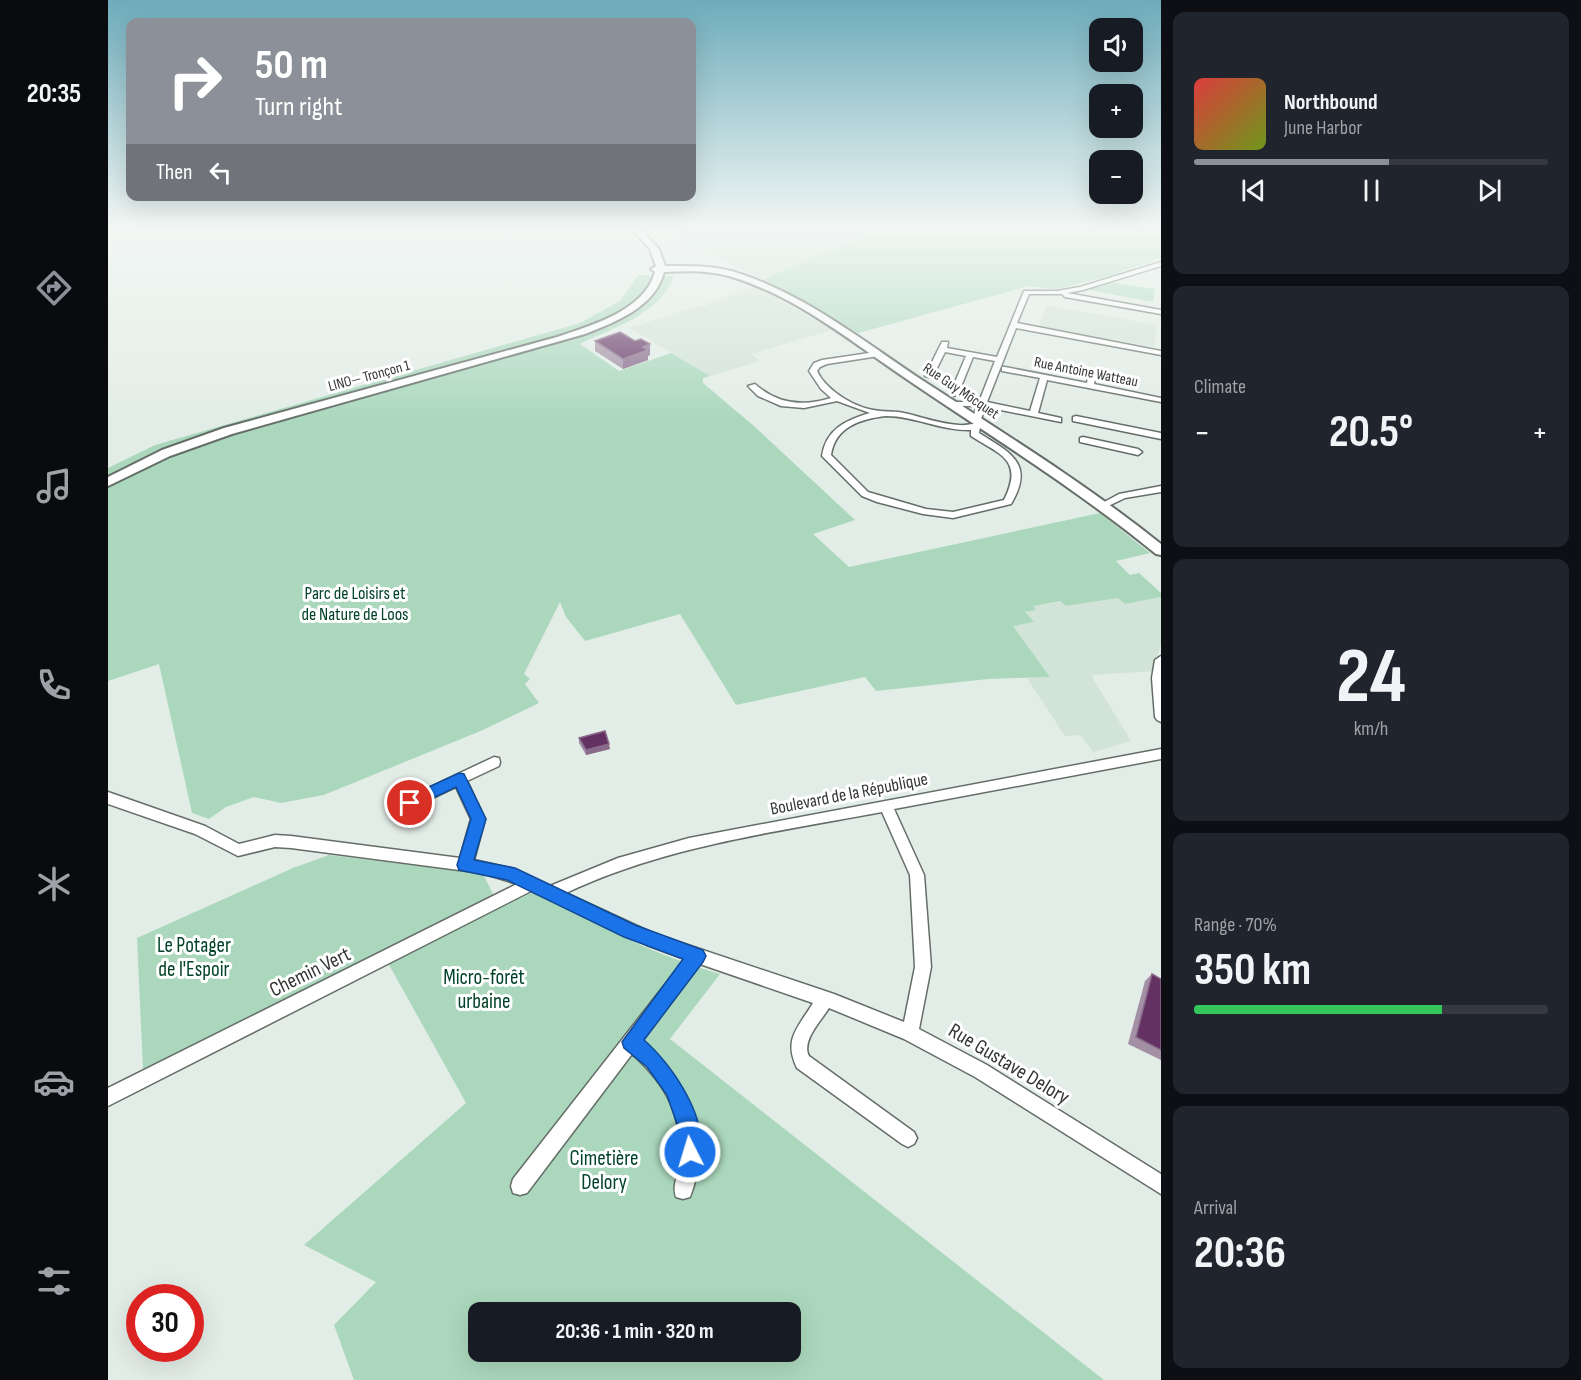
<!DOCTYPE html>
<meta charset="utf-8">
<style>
:root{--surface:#171b24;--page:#20242c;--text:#f1f3f6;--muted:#9ea1a6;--line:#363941;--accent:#8c9099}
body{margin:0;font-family:"Sofia Sans Condensed",sans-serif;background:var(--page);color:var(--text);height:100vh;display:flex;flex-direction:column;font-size:22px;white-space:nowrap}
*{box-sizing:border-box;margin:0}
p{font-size:20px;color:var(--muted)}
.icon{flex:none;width:33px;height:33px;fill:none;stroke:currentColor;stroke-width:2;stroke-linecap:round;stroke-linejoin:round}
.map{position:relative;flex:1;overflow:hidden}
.drawer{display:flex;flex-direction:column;gap:12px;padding:12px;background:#0d0f14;width:420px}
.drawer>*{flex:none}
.hud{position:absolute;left:18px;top:18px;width:570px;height:183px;border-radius:12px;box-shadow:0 6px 24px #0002;background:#8c9099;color:#fff;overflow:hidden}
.buttons{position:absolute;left:981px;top:18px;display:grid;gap:12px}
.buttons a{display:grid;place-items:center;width:54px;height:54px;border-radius:12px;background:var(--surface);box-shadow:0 6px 24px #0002;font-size:30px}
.speed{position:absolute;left:18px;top:1284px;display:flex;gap:12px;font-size:30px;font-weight:700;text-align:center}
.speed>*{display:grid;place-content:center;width:78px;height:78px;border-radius:50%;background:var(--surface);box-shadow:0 6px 24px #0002;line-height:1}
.speed .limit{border:9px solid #d22;background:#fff;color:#111}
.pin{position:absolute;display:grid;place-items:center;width:51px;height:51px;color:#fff;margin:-26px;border:3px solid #fff;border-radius:50%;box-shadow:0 2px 6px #0007}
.me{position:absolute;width:66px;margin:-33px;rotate:355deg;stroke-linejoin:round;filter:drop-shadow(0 0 4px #0008)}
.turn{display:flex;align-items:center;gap:21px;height:126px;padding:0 30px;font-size:27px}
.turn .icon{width:78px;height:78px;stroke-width:2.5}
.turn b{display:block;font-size:42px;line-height:51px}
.then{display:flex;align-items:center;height:57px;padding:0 30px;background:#0003;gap:12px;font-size:22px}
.big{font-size:45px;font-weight:700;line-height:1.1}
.drawer .tile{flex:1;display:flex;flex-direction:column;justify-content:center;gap:9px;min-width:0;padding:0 21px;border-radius:12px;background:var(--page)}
.drawer .dial{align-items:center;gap:0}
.dial b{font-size:78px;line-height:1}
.song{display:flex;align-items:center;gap:18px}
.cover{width:72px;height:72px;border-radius:9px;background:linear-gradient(135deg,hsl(0 70% 55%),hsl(80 70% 35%))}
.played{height:6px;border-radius:3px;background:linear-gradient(90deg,var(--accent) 55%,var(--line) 55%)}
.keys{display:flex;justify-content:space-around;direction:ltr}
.heat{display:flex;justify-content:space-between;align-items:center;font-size:33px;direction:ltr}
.charge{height:9px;border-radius:4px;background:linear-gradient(90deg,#34c759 70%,var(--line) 0)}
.trip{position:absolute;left:360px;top:1302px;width:333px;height:60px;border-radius:12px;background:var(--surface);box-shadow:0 6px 24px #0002;font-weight:700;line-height:60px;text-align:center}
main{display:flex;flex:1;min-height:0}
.tabs{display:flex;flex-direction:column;width:108px;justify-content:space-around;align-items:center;background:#090b0e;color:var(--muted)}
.tabs .icon{width:42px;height:42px}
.tabs .on{color:var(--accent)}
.tabs b{font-size:27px;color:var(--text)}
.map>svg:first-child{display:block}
.built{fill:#d2e3d8}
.green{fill:#abd8bd;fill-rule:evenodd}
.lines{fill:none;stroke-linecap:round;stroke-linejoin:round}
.street-casing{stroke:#646d67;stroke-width:3}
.secondary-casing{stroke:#646d67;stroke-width:4}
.street{fill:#fff;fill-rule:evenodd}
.secondary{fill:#fff;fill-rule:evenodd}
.wall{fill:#a390a5}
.shaded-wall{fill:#896a8b}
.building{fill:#633263;stroke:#896a8b;stroke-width:1.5}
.route{fill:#1a73e8;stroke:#114b97;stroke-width:1.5}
.labels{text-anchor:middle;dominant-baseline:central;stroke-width:6;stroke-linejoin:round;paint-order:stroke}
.far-street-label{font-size:15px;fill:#333734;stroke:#fff}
.park-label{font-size:18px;fill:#024329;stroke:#fff}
.street-label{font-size:18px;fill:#333734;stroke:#fff}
.near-park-label{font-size:21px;fill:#024329;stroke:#fff}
.near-street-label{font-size:21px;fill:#333734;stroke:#fff}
</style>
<main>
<nav class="tabs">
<b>20:35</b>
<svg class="icon on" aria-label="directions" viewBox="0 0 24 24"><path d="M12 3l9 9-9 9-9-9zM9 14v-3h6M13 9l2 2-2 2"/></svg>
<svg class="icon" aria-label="music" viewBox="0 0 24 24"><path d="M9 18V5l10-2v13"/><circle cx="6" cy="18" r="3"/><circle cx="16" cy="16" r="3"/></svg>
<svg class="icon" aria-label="phone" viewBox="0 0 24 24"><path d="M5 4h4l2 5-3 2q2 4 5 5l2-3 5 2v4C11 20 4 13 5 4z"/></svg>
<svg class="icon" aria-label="climate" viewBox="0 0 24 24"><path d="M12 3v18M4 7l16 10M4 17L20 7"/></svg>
<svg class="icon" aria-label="car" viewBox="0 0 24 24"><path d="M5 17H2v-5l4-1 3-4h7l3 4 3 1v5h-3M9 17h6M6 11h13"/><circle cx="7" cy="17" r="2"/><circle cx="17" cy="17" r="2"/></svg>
<svg class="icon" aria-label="filters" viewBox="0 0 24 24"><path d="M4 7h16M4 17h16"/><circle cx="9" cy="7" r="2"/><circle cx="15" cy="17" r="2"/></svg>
</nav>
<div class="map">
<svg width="1053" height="1380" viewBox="0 0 1053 1380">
<rect width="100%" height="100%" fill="#e3ede7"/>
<g class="built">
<polygon points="553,228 1053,228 1053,258 994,278 948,289 921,286 750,333 672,287 624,265"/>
<polygon points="648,286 724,330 643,354 652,361 602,376 522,328 589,306 600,306 602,302"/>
<polygon points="938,305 1049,325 1046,347 931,326"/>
<polygon points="1053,597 1053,643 1046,671 983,675 1023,741 985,752 973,735 957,736 919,678 942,677 904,626 925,622 917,612 927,610 924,606 953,601 958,606 1010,598 1017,604"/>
</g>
<g class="green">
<polygon points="777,228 1053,228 1053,258 994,278 948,289 921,286 750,333 655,279"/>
<path d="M 530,275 L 566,276 C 550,316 506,327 472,344 L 511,371 L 563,353 L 602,376 L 595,378 L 595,383 L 646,426 L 747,520 L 705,534 L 741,567 L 992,513 L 1042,553 L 1008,561 L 1022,575 L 1031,573 L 1053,593 L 1053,597 L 1017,604 L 1010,598 L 958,606 L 952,601 L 925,606 L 928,610 L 917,612 L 926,622 L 905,626 L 942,677 L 880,679 L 768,691 L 757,677 L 628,705 L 572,614 L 477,641 L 458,617 L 452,602 L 416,674 L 422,679 L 417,684 L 431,703 L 375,730 L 216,795 L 173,803 L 146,797 L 118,807 L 101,819 L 84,813 L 51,664 L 0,681 L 0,468 L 47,445 L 472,323 L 512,301 Z"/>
<polygon points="1006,283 1047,289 1045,302 980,290"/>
<polygon points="221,855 375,874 388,900 35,1069 29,938 185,868"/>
<path d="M 423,893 L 436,897 C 493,927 549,956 612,974 L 562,1039 L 996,1380 L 246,1380 L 226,1325 L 268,1282 L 196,1245 L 358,1103 L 280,963 ZM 370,1312 L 682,1312 L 682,1352 L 370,1352 Z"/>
</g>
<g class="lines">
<g class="street-casing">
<g id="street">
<polygon points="1053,262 1053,266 975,290 959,293 1053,310 1053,314 957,297 954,294 921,294 909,323 1053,351 1053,355 908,328 879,402 922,411 932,378 894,371 894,367 897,367 979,383 981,371 985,369 989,371 986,384 1053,398 1053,402 939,380 930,413 953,418 953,422 878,407 872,421 868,424 864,421 869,406 843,406 839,404 843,402 871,402 887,361 865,357 850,394 846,396 842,394 858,356 837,352 824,378 817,376 834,342 840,342 839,348 889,357 916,291 949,291 972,287"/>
<path d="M 768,352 L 772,354 L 771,356 L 719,364 L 712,367 L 709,371 C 719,392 750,410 773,411 C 781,412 788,411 796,413 C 814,417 832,424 851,425 C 860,426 869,422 878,423 L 878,427 L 872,428 L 871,433 C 903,453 927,464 903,504 L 845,518 L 815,514 L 769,502 L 754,496 L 714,456 C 718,429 738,420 762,413 L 729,401 L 696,408 L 673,406 L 650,396 L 640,386 L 647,384 C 669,404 695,407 723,398 L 713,389 L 701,371 L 706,363 L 714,360 ZM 778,416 C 807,416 833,431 863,430 L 863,436 C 893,455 916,460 896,500 L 845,512 L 818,509 L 760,492 L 723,455 C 727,427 752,419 778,416 Z"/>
<polygon points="968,416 1053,433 1053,439 965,421 965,417"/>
<polygon points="975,437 1030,449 1034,452 1030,455 972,442 972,438"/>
<polygon points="1053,486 1053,492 1017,498 994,509 989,506 1011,494"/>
<polygon points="1053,656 1053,722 1049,720 1047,717 1044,678 1047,660"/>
<path d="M 1053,749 L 1053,759 L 786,809 L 816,875 L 823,967 L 811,1029 L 879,1065 L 1053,1174 L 1053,1194 L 867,1077 L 796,1039 L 721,1008 C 713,1021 693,1041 701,1056 L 806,1132 L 809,1138 L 806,1144 L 800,1147 L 794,1144 L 689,1068 C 675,1039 690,1028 705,1003 L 592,964 L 534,1041 C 578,1079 605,1139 582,1197 L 575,1199 L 568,1197 C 564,1186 570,1176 571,1165 C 576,1117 559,1085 524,1054 L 419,1193 L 412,1195 L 405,1193 L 403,1186 L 405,1179 L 577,959 L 539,945 L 423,891 L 0,1106 L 0,1088 L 409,884 L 374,873 L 183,848 L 167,847 L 130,856 L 87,834 L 0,804 L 0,792 L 97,826 L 131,844 L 167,835 L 183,836 L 352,858 L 363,819 L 348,787 L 302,809 L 297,807 L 295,803 L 297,799 L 386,757 L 391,758 L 392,762 L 391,766 L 359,781 L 377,819 L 366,860 L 402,868 L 442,886 L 510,858 L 581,838 ZM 774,812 L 802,875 L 807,967 L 796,1022 L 726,994 L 547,934 L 458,893 C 557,846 667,832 774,812 Z"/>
</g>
</g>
<g class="secondary-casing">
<path id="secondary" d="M 523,228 L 531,228 L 551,249 L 557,266 C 582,266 609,265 633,274 C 701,297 758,343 817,382 C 897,434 978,484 1053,544 L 1053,555 L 1048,554 C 971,491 886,438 803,382 C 746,344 690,297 624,277 C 602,270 578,271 556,272 C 547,307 508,322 477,334 L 124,434 L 62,456 L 0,486 L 0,477 L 54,450 L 116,428 L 449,337 C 484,325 536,311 547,272 L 543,269 L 548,266 L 542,249 Z"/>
</g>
<use href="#street" class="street"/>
<use href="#secondary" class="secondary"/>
</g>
<g class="wall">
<polygon points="487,341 527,341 542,355 540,356 540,360 515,369 487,351"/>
<polygon points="471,738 502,749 478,755 471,743"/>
<polygon points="1044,974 1053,979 1053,1060 1020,1044 1037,981"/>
</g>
<g class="shaded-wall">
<polygon points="542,344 542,355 540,356 540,360 515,369 515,359 535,347"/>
<polygon points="501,744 502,749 478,755 478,750"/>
</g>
<g class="building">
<polygon points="512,332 527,341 533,339 542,344 535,347 540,350 515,359 487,341"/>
<polygon points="497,731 501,744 478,750 471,738"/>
<polygon points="1044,974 1053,979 1053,1050 1028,1037"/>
</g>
<linearGradient id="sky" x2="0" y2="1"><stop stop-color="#6dacbb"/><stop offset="0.54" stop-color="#f2f7f4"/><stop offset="1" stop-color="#f2f7f4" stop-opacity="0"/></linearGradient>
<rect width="1053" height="421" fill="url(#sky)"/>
<path class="route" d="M 351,773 L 356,774 L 378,819 L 366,860 L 407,868 L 527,925 L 595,950 L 598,956 L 595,962 L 536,1040 C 563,1063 605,1123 589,1159 L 582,1162 L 575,1159 L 572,1152 L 569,1124 L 559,1095 L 539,1067 L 516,1048 L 514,1042 L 575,959 L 516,937 L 399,880 L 351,870 L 349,865 L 363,819 L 348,787 L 302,809 L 297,807 L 295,803 L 297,798 Z"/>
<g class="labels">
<g class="far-street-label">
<text transform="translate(978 372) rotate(11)">Rue Antoine Watteau</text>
<text transform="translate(261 376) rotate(-15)">LINO— Tronçon 1</text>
<text transform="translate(853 391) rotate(34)">Rue Guy Môcquet</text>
</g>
<g class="park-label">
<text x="247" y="593">Parc de Loisirs et<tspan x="247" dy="21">de Nature de Loos</tspan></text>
</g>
<g class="street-label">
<text transform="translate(741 794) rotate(-11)">Boulevard de la République</text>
</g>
<g class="near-park-label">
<text x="86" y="945">Le Potager<tspan x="86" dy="24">de l'Espoir</tspan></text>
<text x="376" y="977">Micro-forêt<tspan x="376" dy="24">urbaine</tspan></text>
<text x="496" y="1158">Cimetière<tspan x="496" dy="24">Delory</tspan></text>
</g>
<g class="near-street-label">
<text transform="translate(202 972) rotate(-26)">Chemin Vert</text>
<text transform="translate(901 1064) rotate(31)">Rue Gustave Delory</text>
</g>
</g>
</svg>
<div class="buttons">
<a><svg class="icon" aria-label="sound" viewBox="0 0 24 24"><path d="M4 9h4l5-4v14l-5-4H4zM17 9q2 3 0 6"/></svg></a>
<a>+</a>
<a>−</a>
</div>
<div class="speed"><div class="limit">30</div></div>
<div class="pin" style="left:302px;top:803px;background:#d93025"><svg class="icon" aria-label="arrive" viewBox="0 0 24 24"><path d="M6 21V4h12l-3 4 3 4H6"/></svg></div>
<svg class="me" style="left:582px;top:1152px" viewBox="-20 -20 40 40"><circle r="17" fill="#1a73e8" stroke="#fff" stroke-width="3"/><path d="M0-11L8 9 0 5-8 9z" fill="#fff"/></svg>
<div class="trip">20:36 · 1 min · 320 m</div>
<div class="hud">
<div class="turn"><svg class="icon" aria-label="right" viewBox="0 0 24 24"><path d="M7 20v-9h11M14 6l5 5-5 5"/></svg><div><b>50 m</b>Turn right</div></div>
<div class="then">Then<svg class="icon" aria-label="left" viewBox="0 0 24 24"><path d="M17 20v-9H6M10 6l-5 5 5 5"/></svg></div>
</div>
</div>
<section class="drawer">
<div class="tile">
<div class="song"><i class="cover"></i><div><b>Northbound</b><p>June Harbor</p></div></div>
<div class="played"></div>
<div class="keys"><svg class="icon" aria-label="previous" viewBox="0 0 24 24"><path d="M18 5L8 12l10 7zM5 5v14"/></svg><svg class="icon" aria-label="pause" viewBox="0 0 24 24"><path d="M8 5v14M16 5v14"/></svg><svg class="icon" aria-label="next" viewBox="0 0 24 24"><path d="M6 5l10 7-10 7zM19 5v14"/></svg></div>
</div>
<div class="tile"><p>Climate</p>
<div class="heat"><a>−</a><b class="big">20.5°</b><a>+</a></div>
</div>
<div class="tile dial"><b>24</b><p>km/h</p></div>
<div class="tile"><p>Range · 70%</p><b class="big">350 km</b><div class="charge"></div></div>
<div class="tile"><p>Arrival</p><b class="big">20:36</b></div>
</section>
</main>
